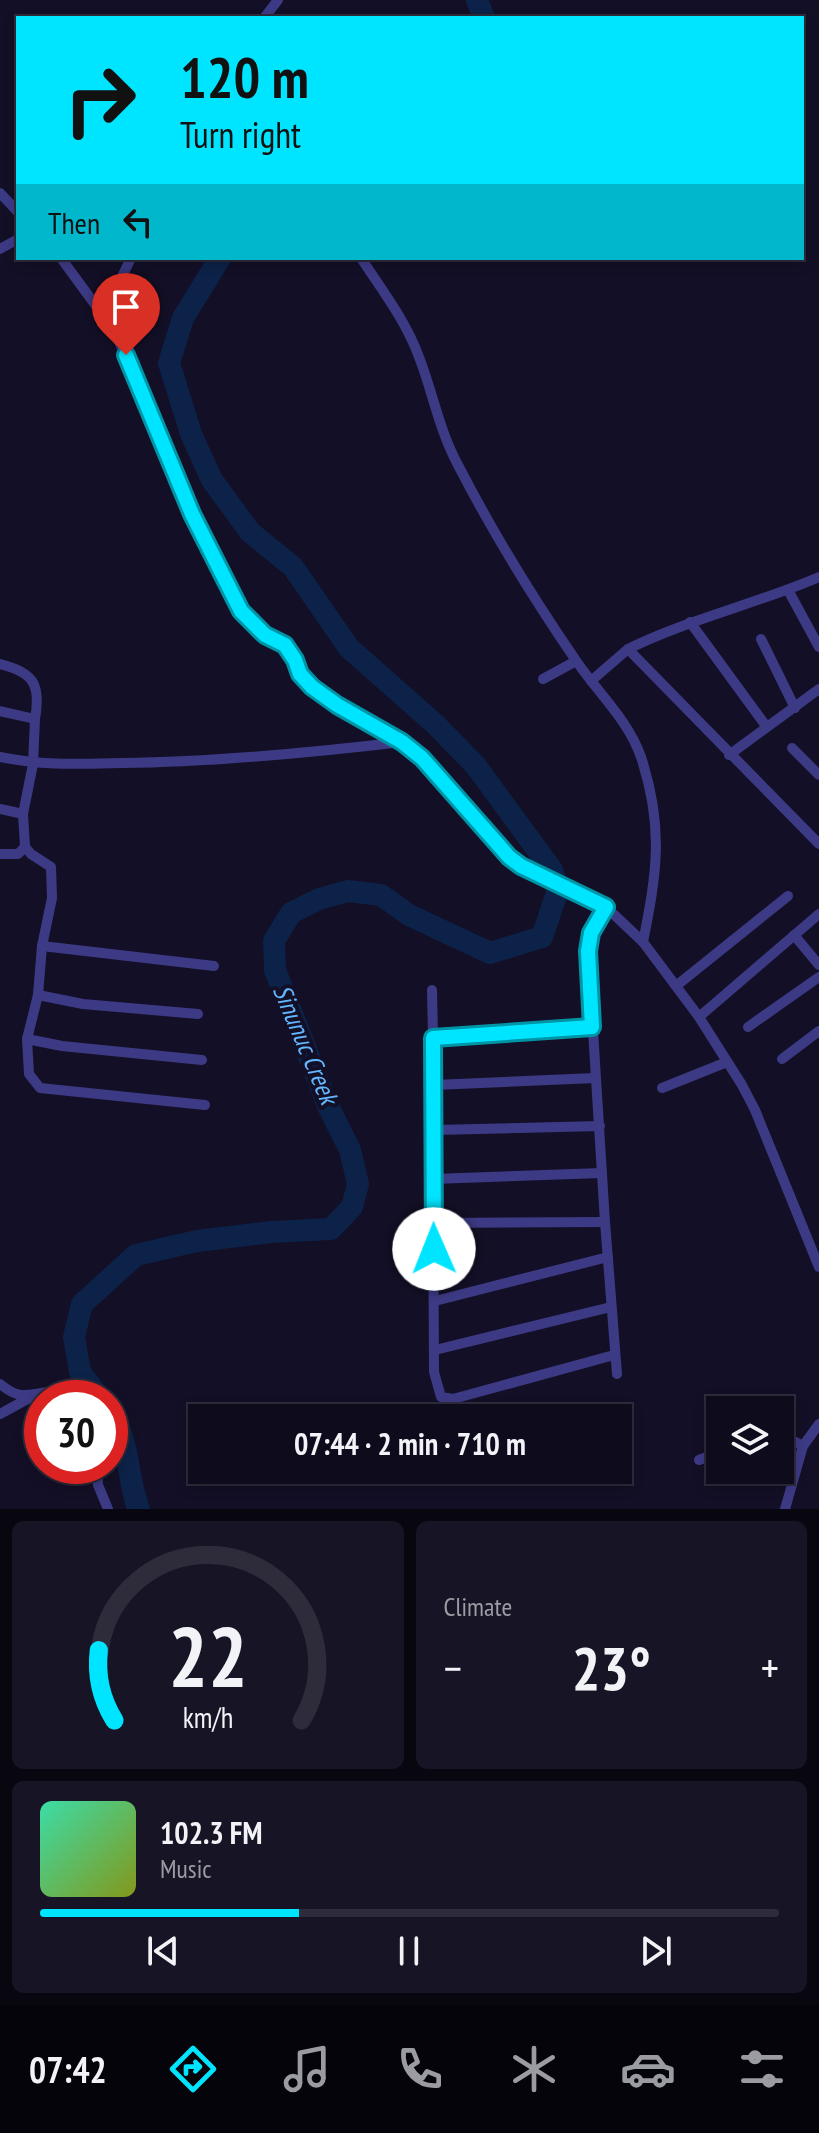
<!DOCTYPE html>
<meta charset="utf-8">
<style>
:root{--surface:#0e0b1c;--page:#171425;--text:#f1f3f6;--muted:#9b9ba3;--line:#2e2b3b;--accent:#00e5ff}
body{margin:0;font-family:"PT Sans Narrow",sans-serif;background:var(--page);color:var(--text);height:100vh;display:flex;flex-direction:column;font-size:30px;white-space:nowrap}
*{box-sizing:border-box;margin:0}
p{font-size:26px;color:var(--muted)}
.icon{flex:none;width:44px;height:44px;fill:none;stroke:currentColor;stroke-width:2;stroke-linecap:round;stroke-linejoin:round}
.map{position:relative;height:1509px;overflow:hidden}
.sheet{display:flex;flex-direction:column;gap:12px;padding:12px;background:#08060f;flex:1}
.sheet>*{flex:none}
.guide{position:absolute;left:16px;top:16px;width:788px;height:244px;border-radius:0px;box-shadow:0 4px 12px #0003,0 0 0 2px var(--line);background:#00e5ff;color:#111;overflow:hidden}
.fabs{position:absolute;left:706px;top:1396px;display:grid;gap:16px}
.fabs a{display:grid;place-items:center;width:88px;height:88px;border-radius:0px;background:var(--surface);box-shadow:0 4px 12px #0003,0 0 0 2px var(--line);font-size:40px}
.speed{position:absolute;left:24px;top:1380px;display:flex;gap:16px;font-size:40px;font-weight:700;text-align:center}
.speed>*{display:grid;place-content:center;width:104px;height:104px;border-radius:50%;background:var(--surface);box-shadow:0 4px 12px #0003,0 0 0 2px var(--line);line-height:1}
.speed .limit{border:12px solid #d22;background:#fff;color:#111}
.pin{position:absolute;display:grid;place-items:center;width:68px;height:68px;color:#fff;margin:-82px -34px;border-radius:50% 50% 50% 0;rotate:-45deg;box-shadow:0 0 8px #0007}
.pin .icon{rotate:45deg}
.me{position:absolute;width:88px;margin:-44px;rotate:359deg;stroke-linejoin:round;filter:drop-shadow(0 0 6px #0008)}
.turn{display:flex;align-items:center;gap:28px;height:168px;padding:0 32px;font-size:36px}
.turn .icon{width:104px;height:104px;stroke-width:2.5}
.turn b{display:block;font-size:56px;line-height:68px}
.then{display:flex;align-items:center;height:76px;padding:0 32px;background:#0003;gap:16px;font-size:30px}
.big{font-size:60px;font-weight:700;line-height:1.1}
.sheet .widget{flex:1;display:flex;flex-direction:column;justify-content:center;gap:12px;min-width:0;padding:0 28px;border-radius:12px;background:var(--page)}
.sheet .dial{align-items:center;gap:0}
.dial svg{height:208px;overflow:visible;fill:none;stroke:var(--line);stroke-width:7;stroke-linecap:round;text-anchor:middle}
.dial text{fill:var(--text);stroke:none}
.song{display:flex;align-items:center;gap:24px}
.cover{width:96px;height:96px;border-radius:12px;background:linear-gradient(135deg,hsl(160 70% 55%),hsl(70 70% 35%))}
.played{height:8px;border-radius:4px;background:linear-gradient(90deg,var(--accent) 35%,var(--line) 35%)}
.keys{display:flex;justify-content:space-around;direction:ltr}
.heat{display:flex;justify-content:space-between;align-items:center;font-size:44px;direction:ltr}
.sheet .tiles{flex:1;display:grid;gap:12px;grid-template-columns:1fr 1fr}
.widget:last-child{grid-column:span 2}
.trip{position:absolute;left:188px;top:1404px;width:444px;height:80px;border-radius:0px;background:var(--surface);box-shadow:0 4px 12px #0003,0 0 0 2px var(--line);font-weight:700;line-height:80px;text-align:center}
.menu{display:flex;height:128px;justify-content:space-around;align-items:center;background:#06040b;color:var(--muted)}
.menu .icon{width:56px;height:56px}
.menu .active{color:var(--accent)}
.menu b{font-size:36px;color:var(--text)}
.map>svg:first-child{display:block}
.water{fill:#0c2248}
.lines{fill:none;stroke-linecap:round;stroke-linejoin:round}
.river{stroke:#0c2248;stroke-width:22}
.street{stroke:#3d3a85;stroke-width:10}
.route-casing{stroke:#0095a6;stroke-width:20}
.route{stroke:#00e5ff;stroke-width:14}
.labels{text-anchor:middle;dominant-baseline:central;stroke-width:8;stroke-linejoin:round;paint-order:stroke}
.water-label{font-size:26px;font-style:italic;fill:#62b6ff;stroke:#130f26}
</style>
<div class="map">
<svg width="819" height="1509" viewBox="0 0 819 1509">
<rect width="100%" height="100%" fill="#130f26"/>
<polygon class="water" points="139,1469 150,1509 129,1508 124,1474"/>
<g class="lines">
<g class="river">
<polyline points="477,0 484,18"/>
<polyline points="100,1398 80,1372 74,1337 82,1304 136,1255 197,1241 272,1232 331,1229 352,1207 358,1184 350,1150 329,1108 275,970 274,941 291,913 319,899 348,891 381,895 409,915 490,953 542,937 558,890 552,870 476,766 435,724 349,648 293,567 250,532 212,480 191,434 169,363 183,318 220,258"/>
<path d="M 110,1411 C 130,1441 127,1476 138,1509"/>
</g>
<g class="street">
<polyline points="264,18 278,0"/>
<polyline points="0,193 18,212"/>
<polyline points="0,249 18,239"/>
<polyline points="61,258 115,332 192,514 241,611 265,635 285,645 295,660 300,674 312,687 337,705 402,742 422,758 509,857 521,866 606,907 643,942"/>
<path d="M 361,258 C 382,290 406,321 419,357 C 433,393 439,430 458,465 C 492,531 535,601 577,662 C 599,694 628,720 641,757 C 664,827 657,872 643,942 L 699,1017 L 819,914"/>
<polyline points="104,314 131,258"/>
<polyline points="788,590 819,647"/>
<polyline points="690,622 766,726"/>
<polyline points="761,639 795,708"/>
<path d="M 628,649 C 689,619 756,604 819,577"/>
<path d="M 0,664 C 34,672 41,685 35,719"/>
<polyline points="543,679 576,661"/>
<polyline points="591,681 628,649 819,844"/>
<polyline points="0,711 35,719 33,764 23,814 25,847 18,854 0,854"/>
<polyline points="792,748 819,775"/>
<polyline points="729,755 819,689"/>
<path d="M 0,757 C 41,766 80,764 122,763 C 216,762 309,753 402,742"/>
<polyline points="0,809 23,814"/>
<polyline points="25,847 31,854 51,867 52,898 42,946 38,995 27,1039 29,1074 40,1088 205,1105"/>
<polyline points="606,907 591,933 588,951 605,1222 617,1374"/>
<polyline points="794,935 819,965"/>
<polyline points="42,946 214,966"/>
<polyline points="676,986 788,896"/>
<polyline points="432,990 435,1130 433,1179 434,1372 441,1397 453,1399 614,1355"/>
<polyline points="38,995 83,1004 198,1014"/>
<polyline points="699,1017 742,1085 755,1110 819,1267"/>
<polyline points="748,1027 819,977"/>
<polyline points="433,1038 592,1027"/>
<polyline points="27,1039 62,1046 202,1060"/>
<polyline points="782,1059 819,1031"/>
<polyline points="434,1085 595,1078"/>
<polyline points="662,1088 727,1062"/>
<polyline points="435,1130 600,1126"/>
<polyline points="433,1179 602,1173"/>
<polyline points="433,1223 605,1222"/>
<polyline points="435,1301 608,1257"/>
<polyline points="435,1350 611,1307"/>
<path d="M 0,1384 C 22,1402 28,1393 51,1392 L 64,1398"/>
<polyline points="0,1414 33,1396"/>
<polyline points="780,1434 803,1446"/>
<polyline points="699,1460 720,1452"/>
<polyline points="97,1466 98,1485 108,1509"/>
<polyline points="785,1509 803,1446 819,1424"/>
</g>
</g>
<g class="lines">
<g class="route-casing">
<polyline id="route" points="126,355 192,514 241,611 265,635 285,645 295,660 300,674 312,687 337,705 402,742 422,758 509,857 521,866 606,907 591,933 588,951 592,1027 433,1038 434,1249"/>
</g>
<use href="#route" class="route"/>
</g>
<g class="labels">
<g class="water-label">
<text transform="translate(306 1044) rotate(67)">Sinunuc Creek</text>
</g>
</g>
</svg>
<div class="fabs">
<a><svg class="icon" aria-label="layers" viewBox="0 0 24 24"><path d="M12 4l9 5-9 5-9-5zM3 14l9 5 9-5"/></svg></a>
</div>
<div class="speed"><div class="limit">30</div></div>
<div class="pin" style="left:126px;top:355px;background:#d93025"><svg class="icon" aria-label="arrive" viewBox="0 0 24 24"><path d="M6 21V4h12l-3 4 3 4H6"/></svg></div>
<svg class="me" style="left:434px;top:1249px" viewBox="-20 -20 40 40"><circle r="19" fill="#fff"/><path d="M0-13L10 11 0 6-10 11z" fill="#00e5ff"/></svg>
<div class="trip">07:44 · 2 min · 710 m</div>
<div class="guide">
<div class="turn"><svg class="icon" aria-label="right" viewBox="0 0 24 24"><path d="M7 20v-9h11M14 6l5 5-5 5"/></svg><div><b>120 m</b>Turn right</div></div>
<div class="then">Then<svg class="icon" aria-label="left" viewBox="0 0 24 24"><path d="M17 20v-9H6M10 6l-5 5 5 5"/></svg></div>
</div>
</div>
<section class="sheet">
<div class="tiles">
<div class="widget dial"><svg viewBox="0 0 100 80">
<path d="M14 69A42 42 0 1 1 86 69"/>
<path d="M14 69A42 42 0 0 1 8 42" stroke="#00e5ff"/>
<text x="50" y="56" font-size="32" font-weight="700">22</text>
<text x="50" y="72" font-size="11">km/h</text>
</svg></div>
<div class="widget"><p>Climate</p>
<div class="heat"><a>−</a><b class="big">23°</b><a>+</a></div>
</div>
<div class="widget">
<div class="song"><i class="cover"></i><div><b>102.3 FM</b><p>Music</p></div></div>
<div class="played"></div>
<div class="keys"><svg class="icon" aria-label="previous" viewBox="0 0 24 24"><path d="M18 5L8 12l10 7zM5 5v14"/></svg><svg class="icon" aria-label="pause" viewBox="0 0 24 24"><path d="M8 5v14M16 5v14"/></svg><svg class="icon" aria-label="next" viewBox="0 0 24 24"><path d="M6 5l10 7-10 7zM19 5v14"/></svg></div>
</div>
</div>
</section>
<nav class="menu">
<b>07:42</b>
<svg class="icon active" aria-label="directions" viewBox="0 0 24 24"><path d="M12 3l9 9-9 9-9-9zM9 14v-3h6M13 9l2 2-2 2"/></svg>
<svg class="icon" aria-label="music" viewBox="0 0 24 24"><path d="M9 18V5l10-2v13"/><circle cx="6" cy="18" r="3"/><circle cx="16" cy="16" r="3"/></svg>
<svg class="icon" aria-label="phone" viewBox="0 0 24 24"><path d="M5 4h4l2 5-3 2q2 4 5 5l2-3 5 2v4C11 20 4 13 5 4z"/></svg>
<svg class="icon" aria-label="climate" viewBox="0 0 24 24"><path d="M12 3v18M4 7l16 10M4 17L20 7"/></svg>
<svg class="icon" aria-label="car" viewBox="0 0 24 24"><path d="M5 17H2v-5l4-1 3-4h7l3 4 3 1v5h-3M9 17h6M6 11h13"/><circle cx="7" cy="17" r="2"/><circle cx="17" cy="17" r="2"/></svg>
<svg class="icon" aria-label="filters" viewBox="0 0 24 24"><path d="M4 7h16M4 17h16"/><circle cx="9" cy="7" r="2"/><circle cx="15" cy="17" r="2"/></svg>
</nav>
